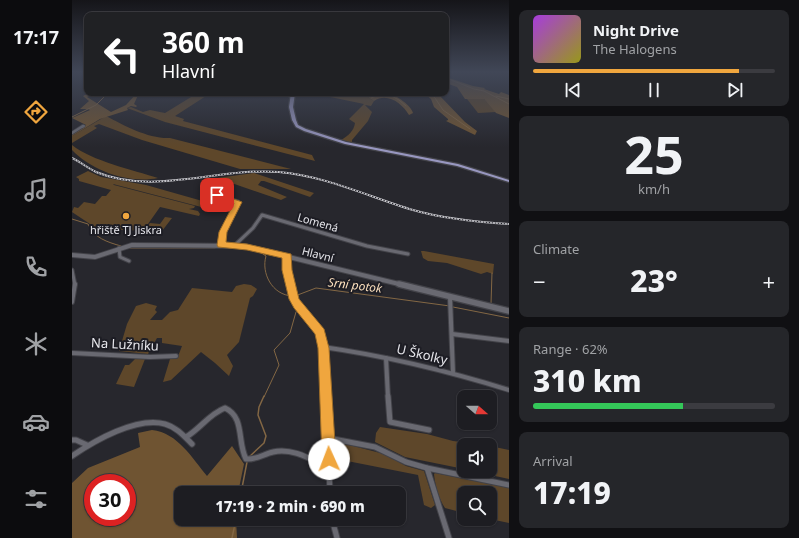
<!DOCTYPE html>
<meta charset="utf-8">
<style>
:root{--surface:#1d1d22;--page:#25262a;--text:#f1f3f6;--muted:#a0a2a5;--line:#3b3b40;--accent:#f0a63e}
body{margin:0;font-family:"Noto Sans",sans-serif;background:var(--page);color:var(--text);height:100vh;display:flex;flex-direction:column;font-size:15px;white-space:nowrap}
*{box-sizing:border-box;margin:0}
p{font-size:13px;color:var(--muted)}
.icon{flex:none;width:22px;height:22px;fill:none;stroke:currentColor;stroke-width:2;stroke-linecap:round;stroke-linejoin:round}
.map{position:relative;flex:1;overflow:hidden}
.sheet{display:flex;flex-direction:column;gap:10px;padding:10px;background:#101013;width:290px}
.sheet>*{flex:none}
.hud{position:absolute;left:12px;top:12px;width:365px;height:84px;border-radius:8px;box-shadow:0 1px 3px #0004,0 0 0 1px var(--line);background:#202124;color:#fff;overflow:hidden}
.needle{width:26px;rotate:110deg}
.fabs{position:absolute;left:385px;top:390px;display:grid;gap:8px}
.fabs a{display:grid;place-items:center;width:40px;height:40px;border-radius:8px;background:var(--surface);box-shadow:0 1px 3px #0004,0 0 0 1px var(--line);font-size:20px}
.speed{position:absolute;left:12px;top:474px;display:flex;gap:8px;font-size:20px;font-weight:700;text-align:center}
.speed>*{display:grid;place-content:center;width:52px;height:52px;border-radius:50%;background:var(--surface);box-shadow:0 1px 3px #0004,0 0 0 1px var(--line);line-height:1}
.speed .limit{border:6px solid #d22;background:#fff;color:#111}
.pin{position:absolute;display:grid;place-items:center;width:34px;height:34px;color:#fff;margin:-17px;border-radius:8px;box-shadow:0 2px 6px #0006}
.me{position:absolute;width:44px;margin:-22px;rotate:358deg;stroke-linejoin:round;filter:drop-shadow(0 0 3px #0008)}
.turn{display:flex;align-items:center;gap:14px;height:84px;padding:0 12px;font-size:18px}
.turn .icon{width:52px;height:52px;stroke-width:2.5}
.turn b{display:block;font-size:28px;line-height:34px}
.big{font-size:30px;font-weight:800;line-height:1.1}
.sheet .card{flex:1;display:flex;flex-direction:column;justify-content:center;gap:6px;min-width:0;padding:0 14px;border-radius:8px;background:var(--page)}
.sheet .dial{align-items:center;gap:0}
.dial b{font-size:52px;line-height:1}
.song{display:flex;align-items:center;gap:12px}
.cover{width:48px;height:48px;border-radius:6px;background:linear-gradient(135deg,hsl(280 70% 55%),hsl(60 70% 35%))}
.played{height:4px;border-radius:2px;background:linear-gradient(90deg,var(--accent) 85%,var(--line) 85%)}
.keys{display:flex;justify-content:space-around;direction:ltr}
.heat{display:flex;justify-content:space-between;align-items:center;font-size:22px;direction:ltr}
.charge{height:6px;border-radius:3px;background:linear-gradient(90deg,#34c759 62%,var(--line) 0)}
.trip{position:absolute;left:102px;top:486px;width:232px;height:40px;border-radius:8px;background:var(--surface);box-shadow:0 1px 3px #0004,0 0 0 1px var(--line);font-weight:800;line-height:40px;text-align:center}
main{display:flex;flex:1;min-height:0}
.dock{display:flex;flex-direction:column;width:72px;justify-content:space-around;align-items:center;background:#0c0c0e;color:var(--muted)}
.dock .icon{width:28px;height:28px}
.dock .active{color:var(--accent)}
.dock b{font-size:18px;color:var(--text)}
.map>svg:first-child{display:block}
.green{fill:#5e472a}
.forest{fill:#6f5432;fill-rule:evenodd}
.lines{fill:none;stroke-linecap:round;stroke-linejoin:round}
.stream-far1{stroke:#836744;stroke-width:1}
.stream{stroke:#836744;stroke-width:1.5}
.minor-far4-casing{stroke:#434349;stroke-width:3}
.minor-far3-casing{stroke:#434349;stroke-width:4}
.minor-far2-casing{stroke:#434349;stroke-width:5}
.minor-far1-casing{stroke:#434349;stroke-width:6}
.minor-casing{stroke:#434349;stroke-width:7}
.tertiary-far1-casing{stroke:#434349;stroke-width:6}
.tertiary-casing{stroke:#434349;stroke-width:8}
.primary-casing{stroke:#434349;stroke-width:2.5}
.minor-far4{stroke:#696971;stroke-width:2}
.minor-far3{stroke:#696971;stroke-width:2.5}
.minor-far2{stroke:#696971;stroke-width:3}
.minor-far1{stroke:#696971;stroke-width:4}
.minor{stroke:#696971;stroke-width:5}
.tertiary-far1{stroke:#696971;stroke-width:4}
.tertiary{stroke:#696971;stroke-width:5.5}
.primary{fill:#9897c0;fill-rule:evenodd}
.rail-casing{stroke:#c7c7cc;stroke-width:2}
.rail{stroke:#1d1d24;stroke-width:1;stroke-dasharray:1.5;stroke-linecap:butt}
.route{fill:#f0a63e;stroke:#9c6c28}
.poi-dot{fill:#f0a63e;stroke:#1d1d24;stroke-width:1.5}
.labels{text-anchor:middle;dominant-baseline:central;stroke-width:4;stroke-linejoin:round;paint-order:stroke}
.street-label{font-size:11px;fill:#e6e6eb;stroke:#1d1d24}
.poi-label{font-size:11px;fill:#e6e6eb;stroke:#1d1d24}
.water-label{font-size:12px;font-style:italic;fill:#fbdfbd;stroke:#1d1d24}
.near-street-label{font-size:13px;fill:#e6e6eb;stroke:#1d1d24}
</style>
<main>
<nav class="dock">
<b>17:17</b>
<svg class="icon active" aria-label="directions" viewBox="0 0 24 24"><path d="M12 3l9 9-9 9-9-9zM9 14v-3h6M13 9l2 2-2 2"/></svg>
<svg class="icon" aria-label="music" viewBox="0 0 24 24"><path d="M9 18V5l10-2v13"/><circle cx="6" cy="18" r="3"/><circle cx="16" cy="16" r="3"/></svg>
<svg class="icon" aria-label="phone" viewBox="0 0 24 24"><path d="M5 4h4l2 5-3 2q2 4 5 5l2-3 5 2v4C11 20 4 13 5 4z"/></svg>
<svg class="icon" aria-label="climate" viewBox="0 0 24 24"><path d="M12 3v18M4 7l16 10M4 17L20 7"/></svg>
<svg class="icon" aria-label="car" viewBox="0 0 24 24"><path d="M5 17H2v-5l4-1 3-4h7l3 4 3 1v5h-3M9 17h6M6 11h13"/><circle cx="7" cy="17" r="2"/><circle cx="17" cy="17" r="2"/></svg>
<svg class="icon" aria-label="filters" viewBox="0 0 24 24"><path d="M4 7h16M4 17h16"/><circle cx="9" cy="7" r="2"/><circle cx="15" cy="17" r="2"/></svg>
</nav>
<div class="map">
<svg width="437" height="538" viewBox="0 0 437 538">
<rect width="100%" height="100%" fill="#27272d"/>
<g class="green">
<polygon points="118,93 126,93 134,96 103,116 112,119 111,121 240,155 243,161 93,122 55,108 59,107 71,112 78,110 93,113 124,94"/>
<path d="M 239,93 L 303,93 L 296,97 L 302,101 L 299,106 L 293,105 L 300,112 L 296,121 L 280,140 L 280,143 L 269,140 C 276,136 282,131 283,123 L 277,119 L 292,104 Z"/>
<polygon points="395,99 412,99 424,112 406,113"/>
<path d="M 34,116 C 53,126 77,139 98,138 L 219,169 L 168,169 L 70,140 L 27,124 L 22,126 L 25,128 L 0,143 L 0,136 Z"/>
<path d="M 0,145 C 20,161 61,170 86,178 C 57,184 20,171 0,150 Z"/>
<polygon points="16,171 29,177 74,185 141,204 137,209 41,184 42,185 123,206 122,208 117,209 126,211 128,214 127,216 88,207 71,231 20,228 18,224 0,212 2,207 6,208 12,202 23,204 30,196 34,196 39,190 7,181 7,179 4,177"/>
<polygon points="182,173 242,193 238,197 192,181 189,181 186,185 215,197 209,200 145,178"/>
<polygon points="93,217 100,218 90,231 74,228 78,223 88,224"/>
<polygon points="349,251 352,251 422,264 421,274 415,272 409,274 375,263 356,261 351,258"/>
<polygon points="172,284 179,285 185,289 181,296 178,298 167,342 155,355 161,366 157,376 143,363 129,352 99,380 91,382 98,359 105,359 110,346 90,343 90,338 85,338 76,354 47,351 55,324 64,306 74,303 85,306 83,310 85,312 78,320 90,320 98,312 106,310 120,288 160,292 164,286"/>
<polygon points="63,359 73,359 62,387 44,384 53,365 57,365"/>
<polygon points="308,427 355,434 381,441 414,445 392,445 392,469 333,457 303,442 304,433"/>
<polygon points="266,442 312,454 334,466 352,471 363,505 359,508 352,505 346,475 265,459 261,454 262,444"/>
<polygon points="418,446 437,450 437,479 400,471 418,471"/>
<path d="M 363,473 L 437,488 L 437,523 L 418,519 L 418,493 L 392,493 L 392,513 L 373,508 C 367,499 363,485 362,474 Z"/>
</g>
<g class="forest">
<polygon points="374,77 401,86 413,88 412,89 427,94 429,92 437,95 437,118 424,113 412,99 393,99 385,87 374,83"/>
<polygon points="17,93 24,93 15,97 39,112 54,105 65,93 67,93 62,104 65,106 64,107 59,106 55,108 56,110 28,119 0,136 0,134 14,125 0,118 18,110 16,109 8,109 17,101 11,96"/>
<path d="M 303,93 C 307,93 312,92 316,93 C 325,96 339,105 341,113 L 337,115 C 330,103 315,92 302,101 L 296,97 Z"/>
<polygon points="352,93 365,93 368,96 393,122 405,131 403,135 374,121 376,120 376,119 362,107 359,99"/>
<path d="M 80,430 C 106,433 120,458 135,476 L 160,446 L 172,464 L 166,493 L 109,493 L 109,519 L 164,519 L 165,538 L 0,538 L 0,483 L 16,468 L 68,447 L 66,433 ZM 21,483 L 55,483 L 55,517 L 21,517 Z"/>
</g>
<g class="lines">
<g class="stream-far1">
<polyline points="374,78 402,89 412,91 437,104"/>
<polyline points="314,93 327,100 334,106"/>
<polyline points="357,93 363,98 371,110 398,129"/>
<polyline points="424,96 437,99"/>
<polyline points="299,98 313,93"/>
<polyline points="0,117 24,105 33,96"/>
<path d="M 0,219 L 16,224 C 22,238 35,242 49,246"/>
<polyline points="56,248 143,248"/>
<path d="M 158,248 C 170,249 184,248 194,256 C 189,273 200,295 220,296"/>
<polyline points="223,296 244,288 378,306"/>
<polyline points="419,304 420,273"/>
<polyline points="381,307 437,318"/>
<polyline points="192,397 207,365 202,350 218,333 224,312"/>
</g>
<g class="stream">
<polyline points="177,457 192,443 194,436 186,415 187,407 192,396"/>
<polyline points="169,493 175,462"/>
<polyline points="160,538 164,519"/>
</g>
<g class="minor-far4-casing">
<g id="minor-far4">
<polyline points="210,93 220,97"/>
<polyline points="10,127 12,126"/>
</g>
</g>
<g class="minor-far3-casing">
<g id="minor-far3">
<polyline points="0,133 11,126"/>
<polyline points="145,195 150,197"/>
</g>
</g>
<g class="minor-far2-casing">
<g id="minor-far2">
<polyline points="147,196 166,202 151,232 149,245"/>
<polyline points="163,245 181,228 190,215 295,246 336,254"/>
<polyline points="47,248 48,257 57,261"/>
<polyline points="215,256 214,266 218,285"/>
<polyline points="0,270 3,285"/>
</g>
</g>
<g class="minor-far1-casing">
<g id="minor-far1">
<polyline points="217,284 225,306 242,325 250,339 254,397"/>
<polyline points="378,297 381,373"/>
<polyline points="0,302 3,284"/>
<polyline points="380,334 437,341"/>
<path d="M 251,347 C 314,356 376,371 437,390"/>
<polyline points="0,353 78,357 104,356"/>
<polyline points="314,358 316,397"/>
</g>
</g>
<g class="minor-casing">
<g id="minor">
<polyline points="254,396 258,493"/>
<polyline points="316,396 318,422 357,430"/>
<path d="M 114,437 C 128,429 137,414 153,408 C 173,417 165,442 174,459 C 184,460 192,454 201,452 C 220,447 240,460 257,468"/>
<polyline points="256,438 303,447 334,462 355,468 437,485"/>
<polyline points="0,440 4,440 15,445"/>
<path d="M 0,456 C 22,441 65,416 93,424 C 104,427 112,436 120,444"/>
<polyline points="355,468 377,538"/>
<polyline points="260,519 265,538"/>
</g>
</g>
<g class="tertiary-far1-casing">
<polyline id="tertiary-far1" points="0,255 23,257 60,245 172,246 331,285"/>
</g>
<g class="tertiary-casing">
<polyline id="tertiary" points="327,284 437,311"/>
</g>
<g class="primary-casing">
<polygon id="primary" points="219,93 223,93 221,107 224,120 226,125 234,129 274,142 386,164 437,180 437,182 385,166 273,144 232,131 224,127 220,120 217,107"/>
</g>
<use href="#minor-far4" class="minor-far4"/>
<use href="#minor-far3" class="minor-far3"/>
<use href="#minor-far2" class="minor-far2"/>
<use href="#minor-far1" class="minor-far1"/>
<use href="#minor" class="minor"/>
<use href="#tertiary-far1" class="tertiary-far1"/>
<use href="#tertiary" class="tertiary"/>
<use href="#primary" class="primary"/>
<g class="rail-casing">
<path id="rail" d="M 0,158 C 8,162 16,168 24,172 C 82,196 147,167 207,172 C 254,176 297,197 341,210 C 372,219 405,222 437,224"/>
</g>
<use href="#rail" class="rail"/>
</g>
<linearGradient id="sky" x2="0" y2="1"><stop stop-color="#151519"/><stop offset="0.49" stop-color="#414757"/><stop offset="1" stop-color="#414757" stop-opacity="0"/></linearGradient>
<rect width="437" height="147" fill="url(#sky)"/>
<polygon class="route" points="145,193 170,202 155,232 154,242 175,244 219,254 220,270 227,299 252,329 257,348 264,459 262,463 257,465 252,463 250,459 246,348 243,334 222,308 217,299 210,270 210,258 175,250 146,247 145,245 147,232 162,203 143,197 143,194"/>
<circle class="poi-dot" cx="54" cy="216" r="4"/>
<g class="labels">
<g class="street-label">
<text transform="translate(246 222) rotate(16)">Lomená</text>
<text transform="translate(246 254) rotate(14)">Hlavní</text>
</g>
<g class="poi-label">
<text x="54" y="229">hřiště TJ Jiskra</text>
</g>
<g class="water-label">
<text transform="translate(283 285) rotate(7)">Srní potok</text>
</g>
<g class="near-street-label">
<text transform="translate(53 344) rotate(3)">Na Lužníku</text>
<text transform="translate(350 354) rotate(13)">U Školky</text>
</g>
</g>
</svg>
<div class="fabs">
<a><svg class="needle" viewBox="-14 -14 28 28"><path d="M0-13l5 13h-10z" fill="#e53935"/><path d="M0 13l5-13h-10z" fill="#a0a2a5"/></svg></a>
<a><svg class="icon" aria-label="sound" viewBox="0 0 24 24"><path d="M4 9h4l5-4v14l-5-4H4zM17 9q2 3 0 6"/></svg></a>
<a><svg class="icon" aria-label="search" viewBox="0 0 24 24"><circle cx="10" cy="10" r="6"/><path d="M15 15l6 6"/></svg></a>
</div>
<div class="speed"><div class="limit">30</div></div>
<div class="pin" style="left:145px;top:195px;background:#d93025"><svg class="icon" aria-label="arrive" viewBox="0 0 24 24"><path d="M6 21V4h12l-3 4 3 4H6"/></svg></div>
<svg class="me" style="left:257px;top:459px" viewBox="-20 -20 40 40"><circle r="19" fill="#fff"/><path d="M0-13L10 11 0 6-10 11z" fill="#f0a63e"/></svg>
<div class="trip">17:19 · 2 min · 690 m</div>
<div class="hud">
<div class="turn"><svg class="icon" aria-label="left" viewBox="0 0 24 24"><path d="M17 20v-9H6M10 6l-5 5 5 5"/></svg><div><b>360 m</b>Hlavní</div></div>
</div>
</div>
<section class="sheet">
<div class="card">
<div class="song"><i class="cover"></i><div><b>Night Drive</b><p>The Halogens</p></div></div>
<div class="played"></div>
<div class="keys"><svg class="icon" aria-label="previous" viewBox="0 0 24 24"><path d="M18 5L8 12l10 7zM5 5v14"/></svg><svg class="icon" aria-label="pause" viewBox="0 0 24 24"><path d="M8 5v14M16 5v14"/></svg><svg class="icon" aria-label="next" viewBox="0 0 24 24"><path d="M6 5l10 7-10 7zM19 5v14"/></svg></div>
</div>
<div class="card dial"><b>25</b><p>km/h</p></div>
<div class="card"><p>Climate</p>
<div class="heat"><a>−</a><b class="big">23°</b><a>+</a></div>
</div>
<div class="card"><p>Range · 62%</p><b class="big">310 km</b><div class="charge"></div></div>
<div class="card"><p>Arrival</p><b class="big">17:19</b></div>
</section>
</main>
